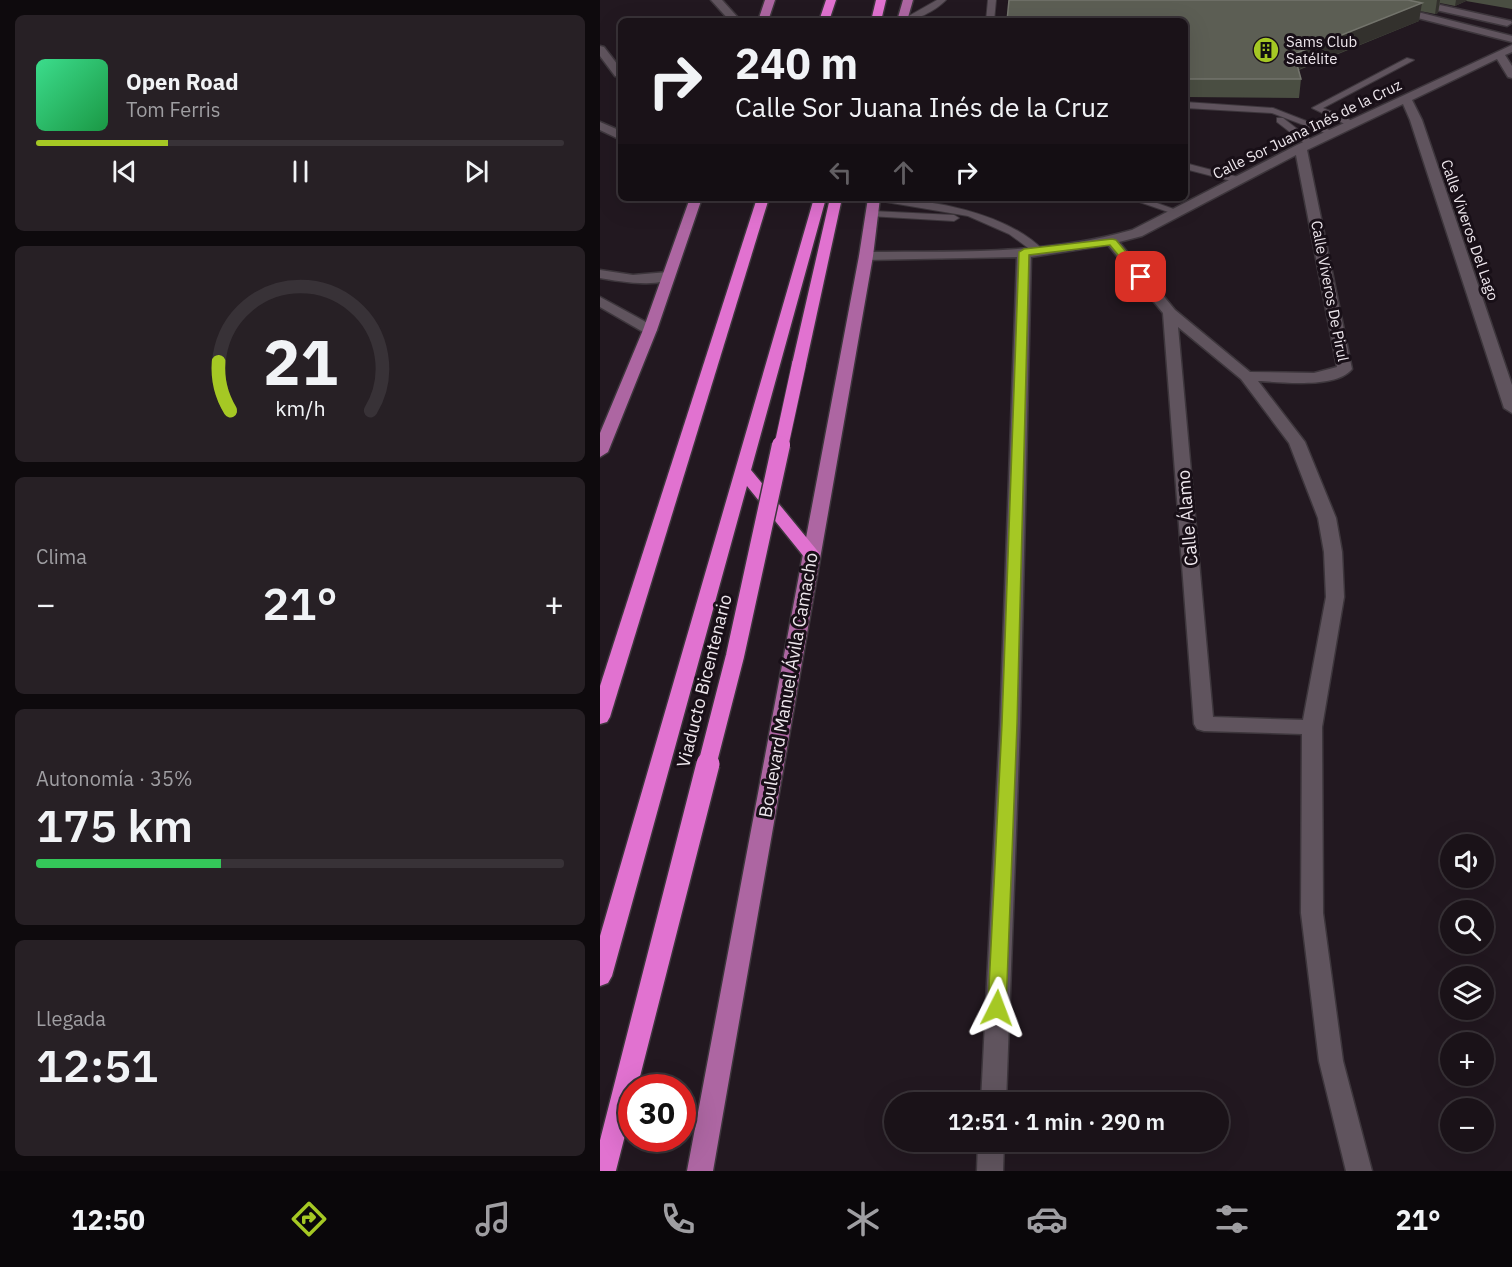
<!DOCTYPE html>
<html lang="es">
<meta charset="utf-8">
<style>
:root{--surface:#1a1218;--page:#272025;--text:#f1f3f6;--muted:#9f9ea2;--line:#383237;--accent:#a5c824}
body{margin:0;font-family:"IBM Plex Sans",sans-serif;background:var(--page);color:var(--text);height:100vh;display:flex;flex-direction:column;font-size:22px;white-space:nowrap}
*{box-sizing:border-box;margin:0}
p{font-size:20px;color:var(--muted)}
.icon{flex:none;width:33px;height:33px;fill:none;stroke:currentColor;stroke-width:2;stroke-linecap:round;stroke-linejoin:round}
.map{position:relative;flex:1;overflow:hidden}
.side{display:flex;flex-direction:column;gap:15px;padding:15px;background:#0e0a0d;width:600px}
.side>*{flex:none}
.guide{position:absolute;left:18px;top:18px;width:570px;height:183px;border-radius:9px;box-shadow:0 6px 24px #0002,0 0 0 2px var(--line);background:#1a1218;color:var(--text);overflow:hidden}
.controls{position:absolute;left:840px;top:834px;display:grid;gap:12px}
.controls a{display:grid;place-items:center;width:54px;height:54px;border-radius:50%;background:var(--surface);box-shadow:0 6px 24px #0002,0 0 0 2px var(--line);font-size:30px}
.speed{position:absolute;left:18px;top:1074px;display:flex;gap:12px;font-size:30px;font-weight:700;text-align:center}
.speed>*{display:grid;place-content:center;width:78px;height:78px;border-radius:50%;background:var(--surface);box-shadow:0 6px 24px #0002,0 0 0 2px var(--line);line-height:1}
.speed .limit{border:9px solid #d22;background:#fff;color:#111}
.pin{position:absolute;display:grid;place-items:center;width:51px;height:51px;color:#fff;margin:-26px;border-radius:12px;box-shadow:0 3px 9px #0006}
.me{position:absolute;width:66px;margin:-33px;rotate:3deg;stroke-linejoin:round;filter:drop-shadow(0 0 4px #0008)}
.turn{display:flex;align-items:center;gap:21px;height:126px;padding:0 18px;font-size:27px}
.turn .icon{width:78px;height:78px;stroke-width:2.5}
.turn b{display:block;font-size:42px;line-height:51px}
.lanes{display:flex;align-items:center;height:57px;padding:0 18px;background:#0003;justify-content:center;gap:30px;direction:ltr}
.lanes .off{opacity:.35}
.big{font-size:45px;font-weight:600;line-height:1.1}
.side .card{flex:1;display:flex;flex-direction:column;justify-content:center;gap:9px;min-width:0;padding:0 21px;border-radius:9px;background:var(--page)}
.side .dial{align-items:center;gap:0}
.dial svg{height:156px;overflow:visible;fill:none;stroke:var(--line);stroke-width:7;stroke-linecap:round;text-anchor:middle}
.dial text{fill:var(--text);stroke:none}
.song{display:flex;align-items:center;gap:18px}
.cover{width:72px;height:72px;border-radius:9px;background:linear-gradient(135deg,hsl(150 70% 55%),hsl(140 70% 35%))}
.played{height:6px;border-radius:3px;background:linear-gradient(90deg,var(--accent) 25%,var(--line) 25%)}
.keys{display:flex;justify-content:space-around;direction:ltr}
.heat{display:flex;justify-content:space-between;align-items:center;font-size:33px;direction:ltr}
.charge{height:9px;border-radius:4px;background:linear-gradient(90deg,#34c759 35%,var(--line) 0)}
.trip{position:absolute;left:284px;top:1092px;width:345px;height:60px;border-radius:30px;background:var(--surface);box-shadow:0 6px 24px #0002,0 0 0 2px var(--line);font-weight:600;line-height:60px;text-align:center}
.dock{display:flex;height:96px;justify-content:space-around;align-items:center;background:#0a070a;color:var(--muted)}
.dock .icon{width:42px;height:42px}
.dock .current{color:var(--accent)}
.dock b{font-size:27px;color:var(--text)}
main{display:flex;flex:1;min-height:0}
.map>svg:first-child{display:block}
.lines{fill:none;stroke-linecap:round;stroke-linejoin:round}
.lane-casing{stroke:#3d363c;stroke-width:2}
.street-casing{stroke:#3d363c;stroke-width:3}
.secondary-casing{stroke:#3d363c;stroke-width:3}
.primary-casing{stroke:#3d363c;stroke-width:3}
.highway-casing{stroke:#3d363c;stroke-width:3}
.lane{fill:#60545e;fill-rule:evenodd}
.street{fill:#60545e;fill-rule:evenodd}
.secondary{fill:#60545e;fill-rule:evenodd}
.primary{fill:#ad66a2;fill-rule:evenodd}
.highway{fill:#e172d0;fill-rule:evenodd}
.highway-bridge-far2-casing{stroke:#3d363c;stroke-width:16;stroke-linecap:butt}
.highway-bridge-far1-casing{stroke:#3d363c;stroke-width:21;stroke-linecap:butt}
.highway-bridge-casing{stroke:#3d363c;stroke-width:26;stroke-linecap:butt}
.highway-bridge-far2{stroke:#e172d0;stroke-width:14}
.highway-bridge-far1{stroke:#e172d0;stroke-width:18}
.highway-bridge{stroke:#e172d0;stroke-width:23}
.wall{fill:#4a4e42}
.shaded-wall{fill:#33312d}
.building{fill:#5c5e54;stroke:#73746c;stroke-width:1.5}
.route{fill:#a5c824;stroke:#6b8217;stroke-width:1.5}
.labels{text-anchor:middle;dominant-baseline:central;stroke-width:6;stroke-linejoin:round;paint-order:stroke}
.far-poi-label{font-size:15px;fill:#eee7ed;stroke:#180f17;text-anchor:start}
.far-street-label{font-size:15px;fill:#eee7ed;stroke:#180f17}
.street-label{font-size:18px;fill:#eee7ed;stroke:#180f17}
</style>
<main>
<section class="side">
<div class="card">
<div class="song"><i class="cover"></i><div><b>Open Road</b><p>Tom Ferris</p></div></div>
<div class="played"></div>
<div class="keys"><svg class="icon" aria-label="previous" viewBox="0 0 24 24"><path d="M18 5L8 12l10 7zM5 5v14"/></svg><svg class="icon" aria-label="pause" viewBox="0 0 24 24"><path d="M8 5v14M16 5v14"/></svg><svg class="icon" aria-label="next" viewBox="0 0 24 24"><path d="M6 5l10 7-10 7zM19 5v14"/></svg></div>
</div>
<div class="card dial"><svg viewBox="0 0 100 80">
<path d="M14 69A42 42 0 1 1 86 69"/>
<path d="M14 69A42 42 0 0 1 8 44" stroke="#a5c824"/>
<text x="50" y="56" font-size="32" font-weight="700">21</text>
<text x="50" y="72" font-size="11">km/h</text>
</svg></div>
<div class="card"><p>Clima</p>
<div class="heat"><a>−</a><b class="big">21°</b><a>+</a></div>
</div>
<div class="card"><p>Autonomía · 35%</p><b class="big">175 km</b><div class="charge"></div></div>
<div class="card"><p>Llegada</p><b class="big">12:51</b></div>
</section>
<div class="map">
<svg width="912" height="1171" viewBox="0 0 912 1171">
<rect width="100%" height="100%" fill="#221820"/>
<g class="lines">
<g class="lane-casing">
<g id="lane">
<path d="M 337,0 L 346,0 C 335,11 316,21 300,21 Z"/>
<polygon points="388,0 396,0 394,21 386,21"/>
<polygon points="807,58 814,60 723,108 755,122 755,126 749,126 712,108"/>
<polygon points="585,102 673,108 737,133 730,135 672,113 585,108"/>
<polygon points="677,118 683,118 714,142 714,146 708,146 677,122"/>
<polygon points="585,163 642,178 644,180 639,183 585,169"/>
<path d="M 275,198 C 327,198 407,212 444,251 L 443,253 L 435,253 L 409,234 L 368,216 L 280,201 Z"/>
<polygon points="528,198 543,198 582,212 574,214"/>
<polygon points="272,211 354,215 359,218 354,221 269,216 267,214"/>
</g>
</g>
<g class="street-casing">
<g id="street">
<polygon points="840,5 911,21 912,23 907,26 836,10 835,8"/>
<polygon points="798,7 912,36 912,42 794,12 793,10"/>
<path d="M 912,45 L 912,52 L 905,55 L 912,66 L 912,78 L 908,77 L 897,59 L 812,100 L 822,120 L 912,385 L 912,413 L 904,408 L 810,120 L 803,104 L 707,150 L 752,369 C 736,389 681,382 658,381 L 705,442 L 736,518 L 742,552 L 744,597 L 722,727 L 723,913 L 743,1061 L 772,1171 L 746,1171 L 719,1061 L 701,913 L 702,734 L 604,731 L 597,729 L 594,724 L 563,313 L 508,245 L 431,257 L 420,724 L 406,1102 L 381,1102 L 400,724 L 417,257 L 266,260 L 259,256 L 266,252 C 356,251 445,255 532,230 L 697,145 ZM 696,155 L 737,367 L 714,373 L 650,372 L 575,310 L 519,242 L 542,236 ZM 578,327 L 641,379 L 689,443 L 718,518 L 724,552 L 726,597 L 703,720 L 613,717 Z"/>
<polygon points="0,46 4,47 21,69 21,77 15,76 0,56"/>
<polygon points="0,122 21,131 21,140 0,130"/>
<polygon points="378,1142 404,1142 403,1171 377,1171"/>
</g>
</g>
<g class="secondary-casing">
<g id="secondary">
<polygon points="111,0 122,0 141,21 130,21"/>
<path d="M 0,270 L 33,275 L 68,272 L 75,276 C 62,289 17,281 0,278 Z"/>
<polygon points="0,297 55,327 57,330 55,333 45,333 0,307"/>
</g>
</g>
<g class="primary-casing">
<g id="primary">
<polygon points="165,0 175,0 168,21 158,21"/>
<polygon points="303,0 313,0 307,21 297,21"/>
<polygon points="90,198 102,198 57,330 8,452 0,457 0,433 43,330"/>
<polygon points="268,198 280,198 273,256 113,1171 87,1171 259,256"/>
</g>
</g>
<g class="highway-casing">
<g id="highway">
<polygon points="226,0 236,0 229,21 219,21"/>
<polygon points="276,0 286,0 281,21 271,21"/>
<polygon points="157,198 169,198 10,717 7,722 0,724 0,686"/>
<polygon points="214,198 226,198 151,470 220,554 217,558 205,558 147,486 12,976 8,983 0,986 0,936"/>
<polygon points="230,198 242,198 206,364 199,368 192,364"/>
</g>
</g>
<use href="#lane" class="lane"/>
<use href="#street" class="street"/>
<use href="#secondary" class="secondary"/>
<use href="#primary" class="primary"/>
<use href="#highway" class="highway"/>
<g class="highway-bridge-far2-casing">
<polyline id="highway-bridge-far2" points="181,447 199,364"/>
</g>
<g class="highway-bridge-far1-casing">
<polyline id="highway-bridge-far1" points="107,765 135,656 181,445"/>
</g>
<g class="highway-bridge-casing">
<polyline id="highway-bridge" points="4,1171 108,764"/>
</g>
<use href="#highway-bridge-far2" class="highway-bridge-far2"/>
<use href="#highway-bridge-far1" class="highway-bridge-far1"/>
<use href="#highway-bridge" class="highway-bridge"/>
</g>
<polygon class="wall" points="409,0 912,0 912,9 866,1 855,6 840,3 838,13 835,14 820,11 819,21 699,70 701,79 699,98 585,97 585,21"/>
<g class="shaded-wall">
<polygon points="837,0 840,0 838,13 835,14"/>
<polygon points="856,0 867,0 866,1 855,6"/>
<polygon points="822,3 819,21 692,72 694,54"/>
</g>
<polygon class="building" points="409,0 808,0 822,3 694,54 701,79 585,79 585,21 407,21"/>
<polygon class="route" points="512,239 516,240 545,275 545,279 538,279 510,245 429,255 417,724 406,1008 403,1013 397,1016 391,1013 388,1008 402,724 419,252 424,249"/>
<defs>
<g id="building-disc" transform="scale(1.35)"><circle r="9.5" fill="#a5c824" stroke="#180f17"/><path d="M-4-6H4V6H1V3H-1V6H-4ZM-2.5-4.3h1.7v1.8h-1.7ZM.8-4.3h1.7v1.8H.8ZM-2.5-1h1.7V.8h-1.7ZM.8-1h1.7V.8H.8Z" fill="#111"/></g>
</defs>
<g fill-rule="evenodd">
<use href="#building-disc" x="666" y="50"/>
</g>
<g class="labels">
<g class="far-poi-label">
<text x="686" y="41">Sams Club<tspan x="686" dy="17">Satélite</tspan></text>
</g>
<g class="far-street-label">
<text transform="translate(707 129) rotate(-26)">Calle Sor Juana Inés de la Cruz</text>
<text transform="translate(870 230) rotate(71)">Calle Viveros Del Lago</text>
<text transform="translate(730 291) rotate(79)">Calle Viveros De Pirul</text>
</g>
<g class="street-label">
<text transform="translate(587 518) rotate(-95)">Calle Álamo</text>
<text transform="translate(104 681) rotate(-76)">Viaducto Bicentenario</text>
<text transform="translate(188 685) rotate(-80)">Boulevard Manuel Ávila Camacho</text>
</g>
</g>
</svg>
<div class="controls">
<a><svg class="icon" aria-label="sound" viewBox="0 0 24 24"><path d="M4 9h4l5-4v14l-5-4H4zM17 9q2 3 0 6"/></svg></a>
<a><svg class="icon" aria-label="search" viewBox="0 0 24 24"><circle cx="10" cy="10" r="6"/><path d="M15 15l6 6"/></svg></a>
<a><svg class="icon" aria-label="layers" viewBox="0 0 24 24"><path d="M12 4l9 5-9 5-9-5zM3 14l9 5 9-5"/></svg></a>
<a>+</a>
<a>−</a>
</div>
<div class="speed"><div class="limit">30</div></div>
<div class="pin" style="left:541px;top:277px;background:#d93025"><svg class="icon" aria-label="arrive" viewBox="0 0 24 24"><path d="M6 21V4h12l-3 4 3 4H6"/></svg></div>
<svg class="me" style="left:397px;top:1008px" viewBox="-20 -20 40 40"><path d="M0-17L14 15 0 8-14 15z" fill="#a5c824" stroke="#fff" stroke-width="4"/></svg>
<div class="trip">12:51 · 1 min · 290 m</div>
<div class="guide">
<div class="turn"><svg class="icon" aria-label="right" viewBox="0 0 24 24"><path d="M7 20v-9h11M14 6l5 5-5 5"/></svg><div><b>240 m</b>Calle Sor Juana Inés de la Cruz</div></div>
<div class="lanes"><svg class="icon off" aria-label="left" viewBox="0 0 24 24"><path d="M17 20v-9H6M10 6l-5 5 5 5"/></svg><svg class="icon off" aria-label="ahead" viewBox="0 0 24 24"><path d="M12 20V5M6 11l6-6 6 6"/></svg><svg class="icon" aria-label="right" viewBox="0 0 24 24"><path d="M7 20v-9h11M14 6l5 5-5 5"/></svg></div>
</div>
</div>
</main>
<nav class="dock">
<b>12:50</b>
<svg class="icon current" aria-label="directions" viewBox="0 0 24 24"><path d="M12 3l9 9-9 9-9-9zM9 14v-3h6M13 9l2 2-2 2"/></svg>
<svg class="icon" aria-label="music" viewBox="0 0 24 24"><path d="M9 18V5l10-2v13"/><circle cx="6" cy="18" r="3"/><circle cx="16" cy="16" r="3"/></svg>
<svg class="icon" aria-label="phone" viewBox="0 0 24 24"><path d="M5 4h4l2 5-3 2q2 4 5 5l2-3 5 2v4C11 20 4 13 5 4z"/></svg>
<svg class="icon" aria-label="climate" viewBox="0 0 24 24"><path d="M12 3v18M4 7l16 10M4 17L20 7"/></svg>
<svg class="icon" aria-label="car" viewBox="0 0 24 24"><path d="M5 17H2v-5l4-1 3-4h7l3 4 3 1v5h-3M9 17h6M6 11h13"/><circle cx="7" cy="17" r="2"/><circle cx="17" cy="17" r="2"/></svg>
<svg class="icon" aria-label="filters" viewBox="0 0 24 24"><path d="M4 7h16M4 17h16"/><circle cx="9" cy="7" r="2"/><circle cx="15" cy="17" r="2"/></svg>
<b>21°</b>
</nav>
